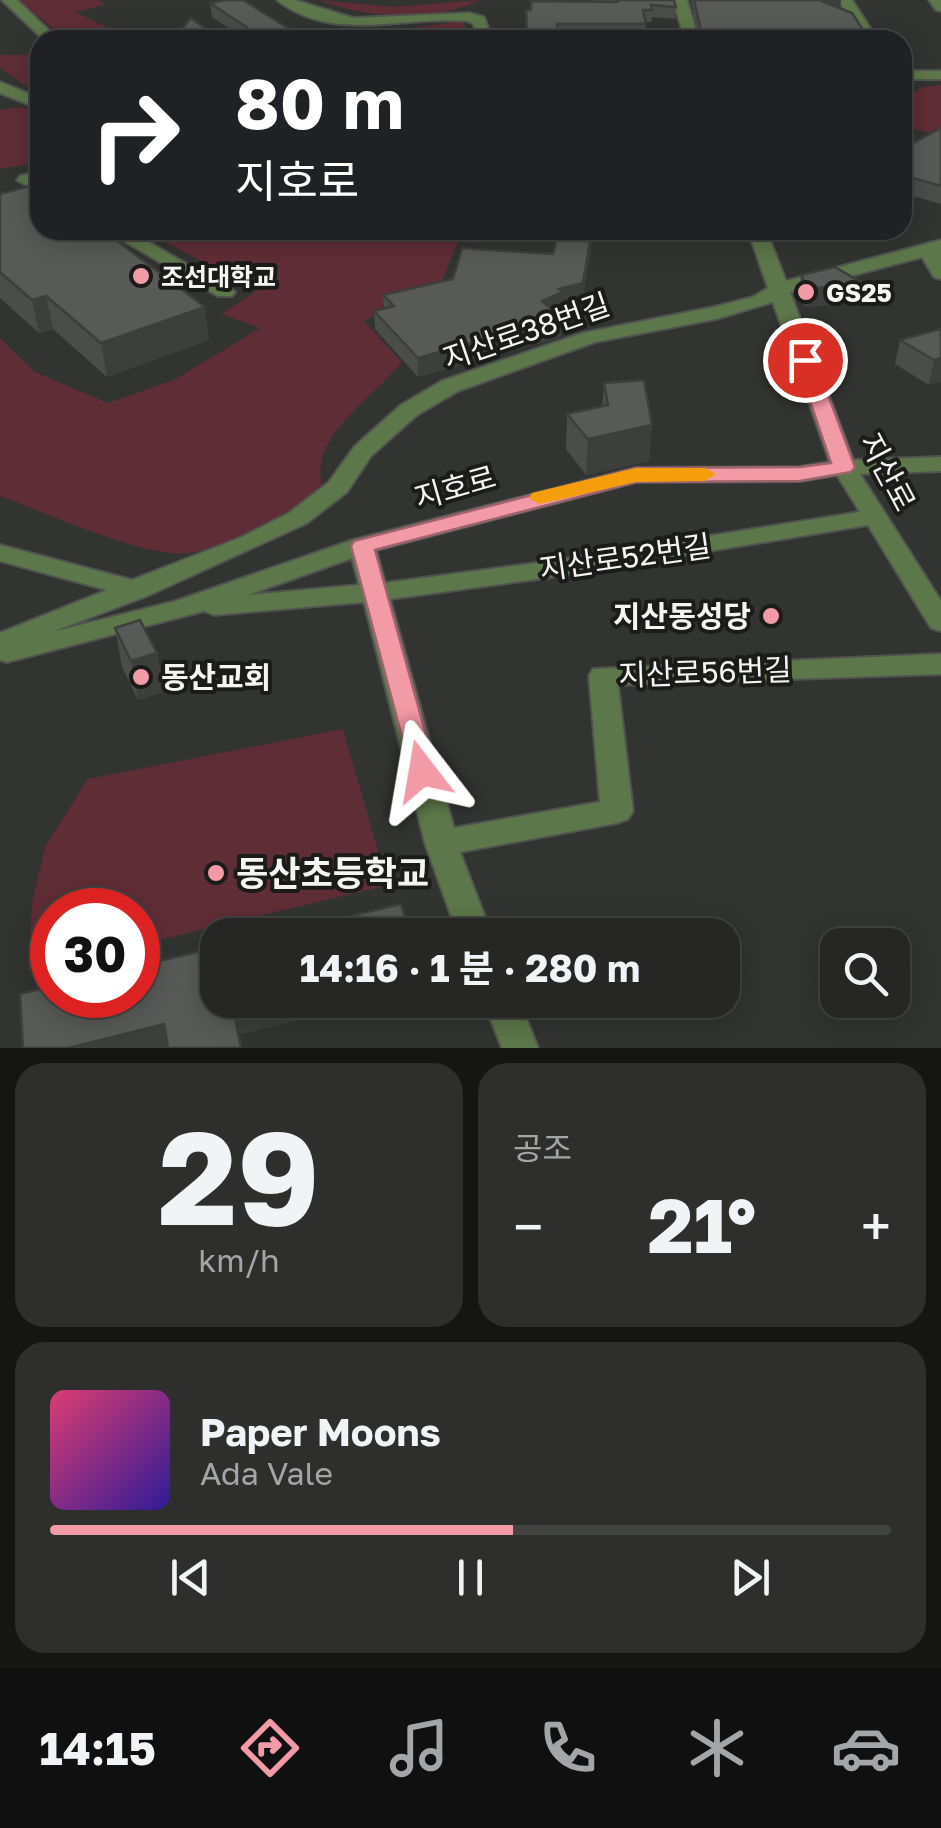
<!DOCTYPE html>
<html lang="ko">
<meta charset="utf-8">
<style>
:root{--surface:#262725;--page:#2e2f2d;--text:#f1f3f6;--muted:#a4a5a7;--line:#424442;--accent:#f39aa7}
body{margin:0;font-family:"Golos Text","Noto Sans KR",sans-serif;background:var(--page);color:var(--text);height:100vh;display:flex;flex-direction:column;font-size:38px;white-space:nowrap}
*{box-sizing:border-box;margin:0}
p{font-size:32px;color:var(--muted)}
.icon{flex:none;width:55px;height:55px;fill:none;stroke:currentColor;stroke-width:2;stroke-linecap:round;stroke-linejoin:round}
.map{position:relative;height:1048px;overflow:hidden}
.drawer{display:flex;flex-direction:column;gap:15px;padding:15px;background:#151514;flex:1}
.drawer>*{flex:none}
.hud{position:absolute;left:30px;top:30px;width:882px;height:210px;border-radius:30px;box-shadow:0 5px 25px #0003,0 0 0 2px var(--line);background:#202124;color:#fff;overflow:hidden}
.tools{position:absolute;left:820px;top:928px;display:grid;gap:20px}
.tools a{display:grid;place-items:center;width:90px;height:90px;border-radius:20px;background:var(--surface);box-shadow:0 5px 25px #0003,0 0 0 2px var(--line);font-size:50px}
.speed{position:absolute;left:30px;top:888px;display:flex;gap:20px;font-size:50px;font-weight:700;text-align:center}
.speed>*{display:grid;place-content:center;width:130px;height:130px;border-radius:50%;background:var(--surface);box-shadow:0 5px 25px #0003,0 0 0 2px var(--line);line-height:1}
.speed .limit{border:15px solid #d22;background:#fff;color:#111}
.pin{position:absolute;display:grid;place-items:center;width:85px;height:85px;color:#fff;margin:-42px;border:5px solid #fff;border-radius:50%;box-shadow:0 2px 10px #0007}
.me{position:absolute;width:110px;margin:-55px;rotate:346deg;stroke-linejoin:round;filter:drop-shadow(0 0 8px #0008)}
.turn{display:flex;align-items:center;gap:35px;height:210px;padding:0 40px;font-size:45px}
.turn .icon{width:130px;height:130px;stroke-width:2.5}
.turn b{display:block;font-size:70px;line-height:85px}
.big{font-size:75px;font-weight:700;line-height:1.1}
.drawer .tile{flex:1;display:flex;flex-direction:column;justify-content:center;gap:15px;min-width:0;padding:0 35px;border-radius:30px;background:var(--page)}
.drawer .dial{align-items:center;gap:0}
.dial b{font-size:130px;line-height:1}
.song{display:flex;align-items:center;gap:30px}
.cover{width:120px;height:120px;border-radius:15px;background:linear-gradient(135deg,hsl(340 70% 55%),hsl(250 70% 35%))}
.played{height:10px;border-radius:5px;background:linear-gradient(90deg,var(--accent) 55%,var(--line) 55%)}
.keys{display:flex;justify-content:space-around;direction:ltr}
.heat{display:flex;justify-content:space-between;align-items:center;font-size:55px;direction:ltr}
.drawer .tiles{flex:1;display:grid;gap:15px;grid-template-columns:1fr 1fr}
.tile:last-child{grid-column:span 2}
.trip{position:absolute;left:200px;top:918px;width:540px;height:100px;border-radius:30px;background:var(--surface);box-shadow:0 5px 25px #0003,0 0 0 2px var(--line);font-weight:700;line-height:100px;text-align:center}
.menu{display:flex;height:160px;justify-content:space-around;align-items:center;background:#0f100f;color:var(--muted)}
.menu .icon{width:70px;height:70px}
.menu .active{color:var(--accent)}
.menu b{font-size:45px;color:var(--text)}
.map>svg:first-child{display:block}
.green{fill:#5f2d36}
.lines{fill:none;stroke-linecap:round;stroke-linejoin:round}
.minor-casing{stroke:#515350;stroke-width:4}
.minor{fill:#5c7749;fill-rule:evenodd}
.wall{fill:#4b4d4a}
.shaded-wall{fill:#3d3f3c}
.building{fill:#575a56;stroke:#3d3f3c;stroke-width:2.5}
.route{fill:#f39aa7;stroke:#9e646d;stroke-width:2.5}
.slow{fill:#f59e0b}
.poi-dot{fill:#f39aa7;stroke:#1b1c1a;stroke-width:4}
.labels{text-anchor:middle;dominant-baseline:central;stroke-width:8;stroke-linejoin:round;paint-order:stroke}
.far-poi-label{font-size:25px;font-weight:bold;fill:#f4f5f3;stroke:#1b1c1a;text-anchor:start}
.street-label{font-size:30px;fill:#f4f5f3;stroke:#1b1c1a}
.poi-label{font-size:30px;font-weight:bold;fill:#f4f5f3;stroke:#1b1c1a;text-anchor:end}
.near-poi-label{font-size:35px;font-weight:bold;fill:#f4f5f3;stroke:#1b1c1a;text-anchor:start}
</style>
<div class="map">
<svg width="941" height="1048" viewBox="0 0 941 1048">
<rect width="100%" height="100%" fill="#323431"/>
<g class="green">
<polygon points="19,0 100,0 105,5 75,12 133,40 67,40"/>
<path d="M 319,0 L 393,7 L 481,0 C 433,22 367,19 319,0 Z"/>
<polygon points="461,21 473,37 329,40 318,32 407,29"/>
<polygon points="0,55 40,55 40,96 23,93 32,90 0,68"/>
<polygon points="941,85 941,136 903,126 903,100 922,87"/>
<polygon points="20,107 40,114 40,162 0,169 0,110"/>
<path d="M 143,230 L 463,230 L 441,283 L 364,321 L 402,362 C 372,400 304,439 324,492 C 283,517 240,545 191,553 C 147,560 45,512 0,496 L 0,338 L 35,372 L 108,403 L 174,380 L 260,328 L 221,314 L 268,283 L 246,276 L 232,277 Z"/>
<polygon points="610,230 723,230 727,242 610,236"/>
<polygon points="343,729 388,885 138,945 138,910 52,910 52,965 28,971 32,902 46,845 88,779"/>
</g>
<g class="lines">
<g class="minor-casing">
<g id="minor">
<polygon points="2,0 17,0 59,40 44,40"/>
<path d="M 277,0 L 295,0 L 353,18 L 469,13 L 484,17 L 493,40 L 479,40 L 473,23 L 467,21 C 404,15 333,44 277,0 Z"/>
<polygon points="673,0 687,0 699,40 685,40"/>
<polygon points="838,0 852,0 878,40 864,40"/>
<polygon points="929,0 941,0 941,11 936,10"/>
<rect x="902" y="71" width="39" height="8"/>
<polygon points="0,82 40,98 40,109 0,93"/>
<polygon points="40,171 40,193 17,180 20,176"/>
<polygon points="105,230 128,230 235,292 232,296 218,296"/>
<path d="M 748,230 L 766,230 L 786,281 L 941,240 L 941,279 L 934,277 L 922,257 L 790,292 L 853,460 L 941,457 L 941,471 L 860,474 L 941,601 L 941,631 L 931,628 L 868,525 L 545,578 L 390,599 L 454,828 L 600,802 L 589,676 L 593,669 L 941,654 L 941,674 L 618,685 L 633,811 L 628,819 L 617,823 L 460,852 L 492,935 L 458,935 L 425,843 L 364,602 L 214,615 L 204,611 L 7,662 L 0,660 L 0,633 L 107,590 L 0,561 L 0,545 L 132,580 L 242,537 L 289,513 L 329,482 L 355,446 L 401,405 L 442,381 L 583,333 L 714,307 L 753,297 L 768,288 ZM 773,302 L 830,462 L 800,467 L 636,468 L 353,540 L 176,601 L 52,632 L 147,596 L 307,523 L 347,492 L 371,456 L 417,415 L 458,391 L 595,342 L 716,319 ZM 837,475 L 860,512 L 545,562 L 385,583 L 376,550 L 636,482 L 800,481 ZM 352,558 L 359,585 L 248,595 Z"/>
<polygon points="483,1000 519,1000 538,1048 502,1048"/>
</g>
</g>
<use href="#minor" class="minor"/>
</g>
<g class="wall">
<polygon points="592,0 674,0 676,7 675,19 652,17 651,22 646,22 645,37 558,36 526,40 595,2"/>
<polygon points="691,0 841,0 840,8 860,40 699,40"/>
<polygon points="210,3 307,40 246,40 212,17"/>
<polygon points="180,31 221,40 181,40"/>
<polygon points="941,128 941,204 902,193 902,149"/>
<polygon points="0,194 209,340 107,377 53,329 39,333 0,298"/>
<polygon points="559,230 594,230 582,301 562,306 562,311 556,313 561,337 418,377 375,329 374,311 384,309 383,295 553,254"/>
<polygon points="801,275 858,302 805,307 799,294"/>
<polygon points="941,329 929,385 895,364 900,340"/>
<polygon points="604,383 652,425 649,461 586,475 566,449 567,414 602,407"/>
<polygon points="115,628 157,653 164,692 138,700 122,667"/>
</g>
<g class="shaded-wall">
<polygon points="832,0 841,0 840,9 824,2"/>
<polygon points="592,230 594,230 582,301 562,306 562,311 542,319 542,301"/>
<polygon points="862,283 858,302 805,307 808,289"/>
<polygon points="46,296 53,329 39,333 32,300"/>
<polygon points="205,307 209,340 107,377 101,343"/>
<polygon points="562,318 561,337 418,377 418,358"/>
<polygon points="941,358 941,382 929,385 934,360"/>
<polygon points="652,425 649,461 586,475 588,439"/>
<polygon points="157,653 164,692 138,700 131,661"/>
<polygon points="288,1000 379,1000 238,1035 234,1013"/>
<polygon points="164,1024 169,1047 164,1048 68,1048"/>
</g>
<g class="building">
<polygon points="226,0 243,0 307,40 266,40 210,3"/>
<polygon points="615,0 674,0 676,7 651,5 652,10 643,10 646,24 557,24 558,40 527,40 526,10 531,10 531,1 619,2"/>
<polygon points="694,0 832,0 824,2 852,13 863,30 872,32 860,40 703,40"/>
<polygon points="191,18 221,40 192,40 180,31"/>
<polygon points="941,128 941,186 902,175 902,149"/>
<polygon points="40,183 40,230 103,230 205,307 101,343 46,296 32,300 0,272 0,194"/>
<polygon points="559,230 592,230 583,283 559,289 563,292 542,301 562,318 418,358 374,311 394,306 383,295 453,279 462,248 553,254"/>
<polygon points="835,267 862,283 808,289 801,275"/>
<polygon points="941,329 941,358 934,360 900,340"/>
<polygon points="644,380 652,425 588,439 567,414 608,405 604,383"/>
<polygon points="140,620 157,653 131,661 115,628"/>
<polygon points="401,904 411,935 269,935"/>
<polygon points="218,947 218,1000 288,1000 234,1013 241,1048 168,1048 164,1024 68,1048 23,1048 20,994 52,986 52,995 138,995 138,966"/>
</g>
<polygon class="route" points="805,354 815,360 855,467 851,472 800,481 636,482 375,550 436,771 432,778 413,778 351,546 354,541 636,468 800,467 831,463 796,360"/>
<polygon class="slow" points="636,468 705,468 716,474 705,481 636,482 540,504 529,498 532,493"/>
<g class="poi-dot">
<circle cx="141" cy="276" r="10"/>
<circle cx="806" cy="292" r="10"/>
<circle cx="771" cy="616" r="10"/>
<circle cx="141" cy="677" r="10"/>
<circle cx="216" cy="873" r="10"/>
</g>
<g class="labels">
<g class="far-poi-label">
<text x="161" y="276">조선대학교</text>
<text x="826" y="292">GS25</text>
</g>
<g class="street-label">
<text transform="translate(526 331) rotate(-19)">지산로38번길</text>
<text transform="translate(888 472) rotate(62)">지산로</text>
<text transform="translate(455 487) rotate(-16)">지호로</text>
<text transform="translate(625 557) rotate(-8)">지산로52번길</text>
<text transform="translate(705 672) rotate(-2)">지산로56번길</text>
</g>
<g class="poi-label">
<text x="751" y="616">지산동성당</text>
<text x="161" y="677" text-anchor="start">동산교회</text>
</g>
<g class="near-poi-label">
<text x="236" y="873">동산초등학교</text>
</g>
</g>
</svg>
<div class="tools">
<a><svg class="icon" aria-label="search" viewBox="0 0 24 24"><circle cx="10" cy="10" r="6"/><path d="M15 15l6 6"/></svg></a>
</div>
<div class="speed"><div class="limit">30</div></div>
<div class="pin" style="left:805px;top:360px;background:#d93025"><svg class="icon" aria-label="arrive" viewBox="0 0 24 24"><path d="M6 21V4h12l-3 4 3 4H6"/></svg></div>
<svg class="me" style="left:422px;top:771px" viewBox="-20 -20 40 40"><path d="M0-17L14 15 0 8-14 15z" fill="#f39aa7" stroke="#fff" stroke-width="4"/></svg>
<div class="trip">14:16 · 1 분 · 280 m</div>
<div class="hud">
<div class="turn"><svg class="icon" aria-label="right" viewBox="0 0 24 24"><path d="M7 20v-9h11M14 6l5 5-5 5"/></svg><div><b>80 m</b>지호로</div></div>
</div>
</div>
<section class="drawer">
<div class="tiles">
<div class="tile dial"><b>29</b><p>km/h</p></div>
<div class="tile"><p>공조</p>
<div class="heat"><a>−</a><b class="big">21°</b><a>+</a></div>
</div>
<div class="tile">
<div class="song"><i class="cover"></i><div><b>Paper Moons</b><p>Ada Vale</p></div></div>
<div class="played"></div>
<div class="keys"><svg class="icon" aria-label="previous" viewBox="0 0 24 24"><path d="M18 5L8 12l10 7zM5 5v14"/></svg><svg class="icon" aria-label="pause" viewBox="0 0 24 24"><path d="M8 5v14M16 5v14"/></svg><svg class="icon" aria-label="next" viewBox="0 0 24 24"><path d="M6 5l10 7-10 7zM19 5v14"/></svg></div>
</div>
</div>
</section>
<nav class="menu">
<b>14:15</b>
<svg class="icon active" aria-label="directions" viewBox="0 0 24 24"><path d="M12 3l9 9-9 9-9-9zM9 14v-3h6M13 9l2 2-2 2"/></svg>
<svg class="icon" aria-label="music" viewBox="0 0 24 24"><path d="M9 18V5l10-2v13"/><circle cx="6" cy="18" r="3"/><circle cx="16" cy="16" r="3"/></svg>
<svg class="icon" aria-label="phone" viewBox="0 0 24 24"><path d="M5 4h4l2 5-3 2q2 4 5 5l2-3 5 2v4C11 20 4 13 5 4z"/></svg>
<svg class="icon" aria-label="climate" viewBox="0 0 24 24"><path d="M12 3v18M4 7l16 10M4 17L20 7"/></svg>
<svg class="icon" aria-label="car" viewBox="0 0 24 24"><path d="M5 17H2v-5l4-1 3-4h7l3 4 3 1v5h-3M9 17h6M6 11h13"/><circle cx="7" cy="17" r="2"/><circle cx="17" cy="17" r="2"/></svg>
</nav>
